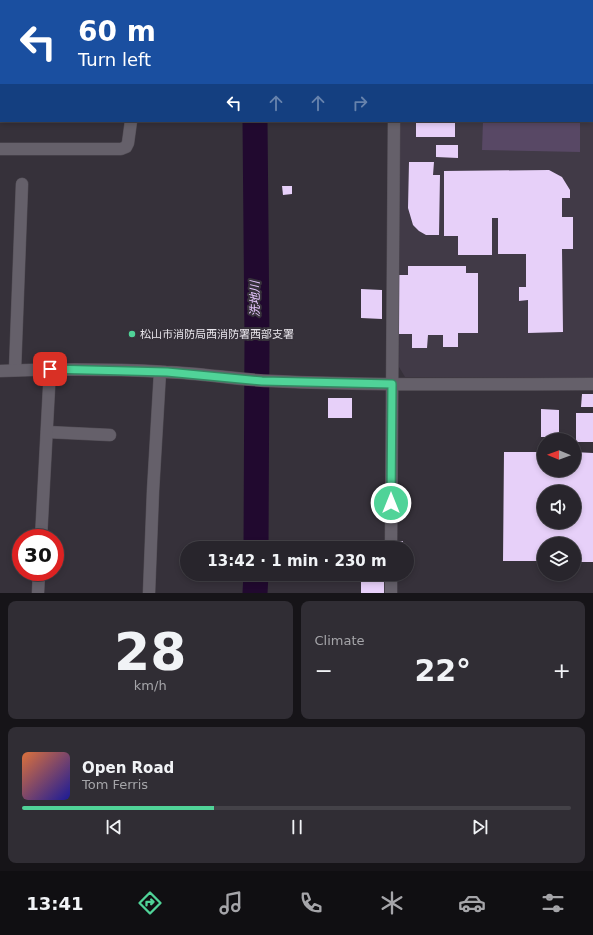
<!DOCTYPE html>
<meta charset="utf-8">
<style>
:root{--surface:#28252c;--page:#302d34;--text:#f1f3f6;--muted:#a5a5a9;--line:#444248;--accent:#50d398}
body{margin:0;font-family:"DejaVu Sans","Noto Sans JP",sans-serif;background:var(--page);color:var(--text);height:100vh;display:flex;flex-direction:column;font-size:15px;white-space:nowrap}
*{box-sizing:border-box;margin:0}
p{font-size:13px;color:var(--muted)}
.icon{flex:none;width:22px;height:22px;fill:none;stroke:currentColor;stroke-width:2;stroke-linecap:round;stroke-linejoin:round}
.map{position:relative;height:593px;overflow:hidden}
.panel{display:flex;flex-direction:column;gap:8px;padding:8px;background:#161418;flex:1}
.panel>*{flex:none}
.hud{position:absolute;left:0px;top:0px;width:593px;height:122px;box-shadow:0 2px 6px #0003,0 0 0 1px var(--line);background:#1a4fa0;color:#fff;overflow:hidden}
.needle{width:26px;rotate:271deg}
.buttons{position:absolute;left:537px;top:433px;display:grid;gap:8px}
.buttons a{display:grid;place-items:center;width:44px;height:44px;border-radius:50%;background:var(--surface);box-shadow:0 2px 6px #0003,0 0 0 1px var(--line);font-size:20px}
.speed{position:absolute;left:12px;top:529px;display:flex;gap:8px;font-size:20px;font-weight:700;text-align:center}
.speed>*{display:grid;place-content:center;width:52px;height:52px;border-radius:50%;background:var(--surface);box-shadow:0 2px 6px #0003,0 0 0 1px var(--line);line-height:1}
.speed .limit{border:6px solid #d22;background:#fff;color:#111}
.pin{position:absolute;display:grid;place-items:center;width:34px;height:34px;color:#fff;margin:-17px;border-radius:8px;box-shadow:0 2px 6px #0006}
.me{position:absolute;width:44px;margin:-22px;rotate:0deg;stroke-linejoin:round;filter:drop-shadow(0 0 3px #0008)}
.turn{display:flex;align-items:center;gap:14px;height:84px;padding:0 12px;font-size:18px}
.turn .icon{width:52px;height:52px;stroke-width:2.5}
.turn b{display:block;font-size:28px;line-height:34px}
.lanes{display:flex;align-items:center;height:38px;padding:0 12px;background:#0003;justify-content:center;gap:20px;direction:ltr}
.lanes .off{opacity:.35}
.big{font-size:30px;font-weight:800;line-height:1.1}
.panel .widget{flex:1;display:flex;flex-direction:column;justify-content:center;gap:6px;min-width:0;padding:0 14px;border-radius:8px;background:var(--page)}
.panel .dial{align-items:center;gap:0}
.dial b{font-size:52px;line-height:1}
.song{display:flex;align-items:center;gap:12px}
.cover{width:48px;height:48px;border-radius:6px;background:linear-gradient(135deg,hsl(20 70% 55%),hsl(240 70% 35%))}
.played{height:4px;border-radius:2px;background:linear-gradient(90deg,var(--accent) 35%,var(--line) 35%)}
.keys{display:flex;justify-content:space-around;direction:ltr}
.heat{display:flex;justify-content:space-between;align-items:center;font-size:22px;direction:ltr}
.panel .tiles{flex:1;display:grid;gap:8px;grid-template-columns:1fr 1fr}
.widget:last-child{grid-column:span 2}
.trip{position:absolute;left:180px;top:541px;width:234px;height:40px;border-radius:20px;background:var(--surface);box-shadow:0 2px 6px #0003,0 0 0 1px var(--line);font-weight:800;line-height:40px;text-align:center}
.dock{display:flex;height:64px;justify-content:space-around;align-items:center;background:#100f12;color:var(--muted)}
.dock .icon{width:28px;height:28px}
.dock .active{color:var(--accent)}
.dock b{font-size:18px;color:var(--text)}
.map>svg:first-child{display:block}
.built{fill:#413a47}
.green{fill:#584865}
.lines{fill:none;stroke-linecap:round;stroke-linejoin:round}
.river{stroke:#21092f;stroke-width:25}
.building{fill:#e7d0f9;fill-rule:evenodd}
.minor-casing{stroke:#534e56;stroke-width:13}
.minor{stroke:#65606a;stroke-width:12}
.route-casing{stroke:#348963;stroke-width:10}
.route{stroke:#50d398;stroke-width:7}
.poi-dot{fill:#50d398;stroke:#36313a;stroke-width:1.5}
.labels{text-anchor:middle;dominant-baseline:central;stroke-width:4;stroke-linejoin:round;paint-order:stroke}
.poi-label{font-size:11px;fill:#e8e5eb;stroke:#36313a;text-anchor:start}
.water-label{font-size:12px;font-style:italic;fill:#e6c6fe;stroke:#36313a}
</style>
<div class="map">
<svg width="593" height="593" viewBox="0 0 593 593">
<rect width="100%" height="100%" fill="#36313a"/>
<polygon class="built" points="401,0 593,0 593,378 405,377 399,367 400,121 592,121 592,1"/>
<polygon class="green" points="483,121 580,121 580,152 482,150"/>
<g class="lines">
<g class="river">
<polyline points="253,0 253,1"/>
<polyline points="255,121 257,340 256,548"/>
<polyline points="255,593 256,574"/>
</g>
</g>
<g class="building">
<rect x="416" y="121" width="39" height="16"/>
<polygon points="436,145 458,145 458,158 436,157"/>
<polygon points="409,162 434,162 433,175 440,175 439,235 426,235 419,231 413,225 408,208"/>
<polygon points="549,170 562,177 570,190 570,198 562,198 562,217 573,217 573,249 562,249 563,332 528,333 528,300 519,301 519,287 526,287 526,254 498,254 498,218 492,218 492,255 458,255 458,236 444,236 444,171"/>
<polygon points="282,186 292,186 292,194 283,195"/>
<polygon points="408,266 466,266 466,273 478,273 478,333 458,333 458,347 443,347 443,335 428,335 427,348 412,348 412,334 399,334 399,275 408,275"/>
<polygon points="361,289 382,290 382,319 361,318"/>
<polygon points="582,394 593,394 593,407 581,407"/>
<rect x="328" y="398" width="24" height="20"/>
<polygon points="541,409 559,410 559,437 541,437"/>
<rect x="576" y="413" width="17" height="29"/>
<path d="M 504,452 L 544,452 L 544,470 L 574,470 L 574,452 L 593,453 L 593,562 L 574,562 L 574,544 L 544,544 L 544,561 L 503,561 ZM 544,492 L 574,492 L 574,522 L 544,522 Z"/>
<polygon points="396,541 403,541 403,548 397,548"/>
<rect x="361" y="581" width="23" height="12"/>
</g>
<g class="lines">
<g class="minor-casing">
<g id="minor">
<polyline points="142,1 142,0"/>
<polyline points="395,1 395,0"/>
<polyline points="0,149 121,149 126,147 128,143 131,121"/>
<polyline points="15,370 22,184"/>
<path d="M 0,371 C 55,369 111,369 166,372 C 202,373 237,380 272,381 C 379,386 486,384 593,384"/>
<polyline points="47,432 110,435"/>
<polyline points="41,538 50,369"/>
<polyline points="391,548 394,121"/>
<polyline points="38,593 39,572"/>
<polyline points="149,593 153,491 160,372"/>
<polyline points="391,593 391,574"/>
</g>
</g>
<use href="#minor" class="minor"/>
</g>
<g class="lines">
<g class="route-casing">
<polyline id="route" points="50,369 167,372 262,381 392,384 391,503"/>
</g>
<use href="#route" class="route"/>
</g>
<circle class="poi-dot" cx="132" cy="334" r="4"/>
<g class="labels">
<g class="poi-label">
<text x="140" y="334">松山市消防局西消防署西部支署</text>
</g>
<g class="water-label">
<text transform="translate(255 299) rotate(-90)">洗地川</text>
</g>
</g>
</svg>
<div class="buttons">
<a><svg class="needle" viewBox="-14 -14 28 28"><path d="M0-13l5 13h-10z" fill="#e53935"/><path d="M0 13l5-13h-10z" fill="#a5a5a9"/></svg></a>
<a><svg class="icon" aria-label="sound" viewBox="0 0 24 24"><path d="M4 9h4l5-4v14l-5-4H4zM17 9q2 3 0 6"/></svg></a>
<a><svg class="icon" aria-label="layers" viewBox="0 0 24 24"><path d="M12 4l9 5-9 5-9-5zM3 14l9 5 9-5"/></svg></a>
</div>
<div class="speed"><div class="limit">30</div></div>
<div class="pin" style="left:50px;top:369px;background:#d93025"><svg class="icon" aria-label="arrive" viewBox="0 0 24 24"><path d="M6 21V4h12l-3 4 3 4H6"/></svg></div>
<svg class="me" style="left:391px;top:503px" viewBox="-20 -20 40 40"><circle r="17" fill="#50d398" stroke="#fff" stroke-width="3"/><path d="M0-11L8 9 0 5-8 9z" fill="#fff"/></svg>
<div class="trip">13:42 · 1 min · 230 m</div>
<div class="hud">
<div class="turn"><svg class="icon" aria-label="left" viewBox="0 0 24 24"><path d="M17 20v-9H6M10 6l-5 5 5 5"/></svg><div><b>60 m</b>Turn left</div></div>
<div class="lanes"><svg class="icon" aria-label="left" viewBox="0 0 24 24"><path d="M17 20v-9H6M10 6l-5 5 5 5"/></svg><svg class="icon off" aria-label="ahead" viewBox="0 0 24 24"><path d="M12 20V5M6 11l6-6 6 6"/></svg><svg class="icon off" aria-label="ahead" viewBox="0 0 24 24"><path d="M12 20V5M6 11l6-6 6 6"/></svg><svg class="icon off" aria-label="right" viewBox="0 0 24 24"><path d="M7 20v-9h11M14 6l5 5-5 5"/></svg></div>
</div>
</div>
<section class="panel">
<div class="tiles">
<div class="widget dial"><b>28</b><p>km/h</p></div>
<div class="widget"><p>Climate</p>
<div class="heat"><a>−</a><b class="big">22°</b><a>+</a></div>
</div>
<div class="widget">
<div class="song"><i class="cover"></i><div><b>Open Road</b><p>Tom Ferris</p></div></div>
<div class="played"></div>
<div class="keys"><svg class="icon" aria-label="previous" viewBox="0 0 24 24"><path d="M18 5L8 12l10 7zM5 5v14"/></svg><svg class="icon" aria-label="pause" viewBox="0 0 24 24"><path d="M8 5v14M16 5v14"/></svg><svg class="icon" aria-label="next" viewBox="0 0 24 24"><path d="M6 5l10 7-10 7zM19 5v14"/></svg></div>
</div>
</div>
</section>
<nav class="dock">
<b>13:41</b>
<svg class="icon active" aria-label="directions" viewBox="0 0 24 24"><path d="M12 3l9 9-9 9-9-9zM9 14v-3h6M13 9l2 2-2 2"/></svg>
<svg class="icon" aria-label="music" viewBox="0 0 24 24"><path d="M9 18V5l10-2v13"/><circle cx="6" cy="18" r="3"/><circle cx="16" cy="16" r="3"/></svg>
<svg class="icon" aria-label="phone" viewBox="0 0 24 24"><path d="M5 4h4l2 5-3 2q2 4 5 5l2-3 5 2v4C11 20 4 13 5 4z"/></svg>
<svg class="icon" aria-label="climate" viewBox="0 0 24 24"><path d="M12 3v18M4 7l16 10M4 17L20 7"/></svg>
<svg class="icon" aria-label="car" viewBox="0 0 24 24"><path d="M5 17H2v-5l4-1 3-4h7l3 4 3 1v5h-3M9 17h6M6 11h13"/><circle cx="7" cy="17" r="2"/><circle cx="17" cy="17" r="2"/></svg>
<svg class="icon" aria-label="filters" viewBox="0 0 24 24"><path d="M4 7h16M4 17h16"/><circle cx="9" cy="7" r="2"/><circle cx="15" cy="17" r="2"/></svg>
</nav>
